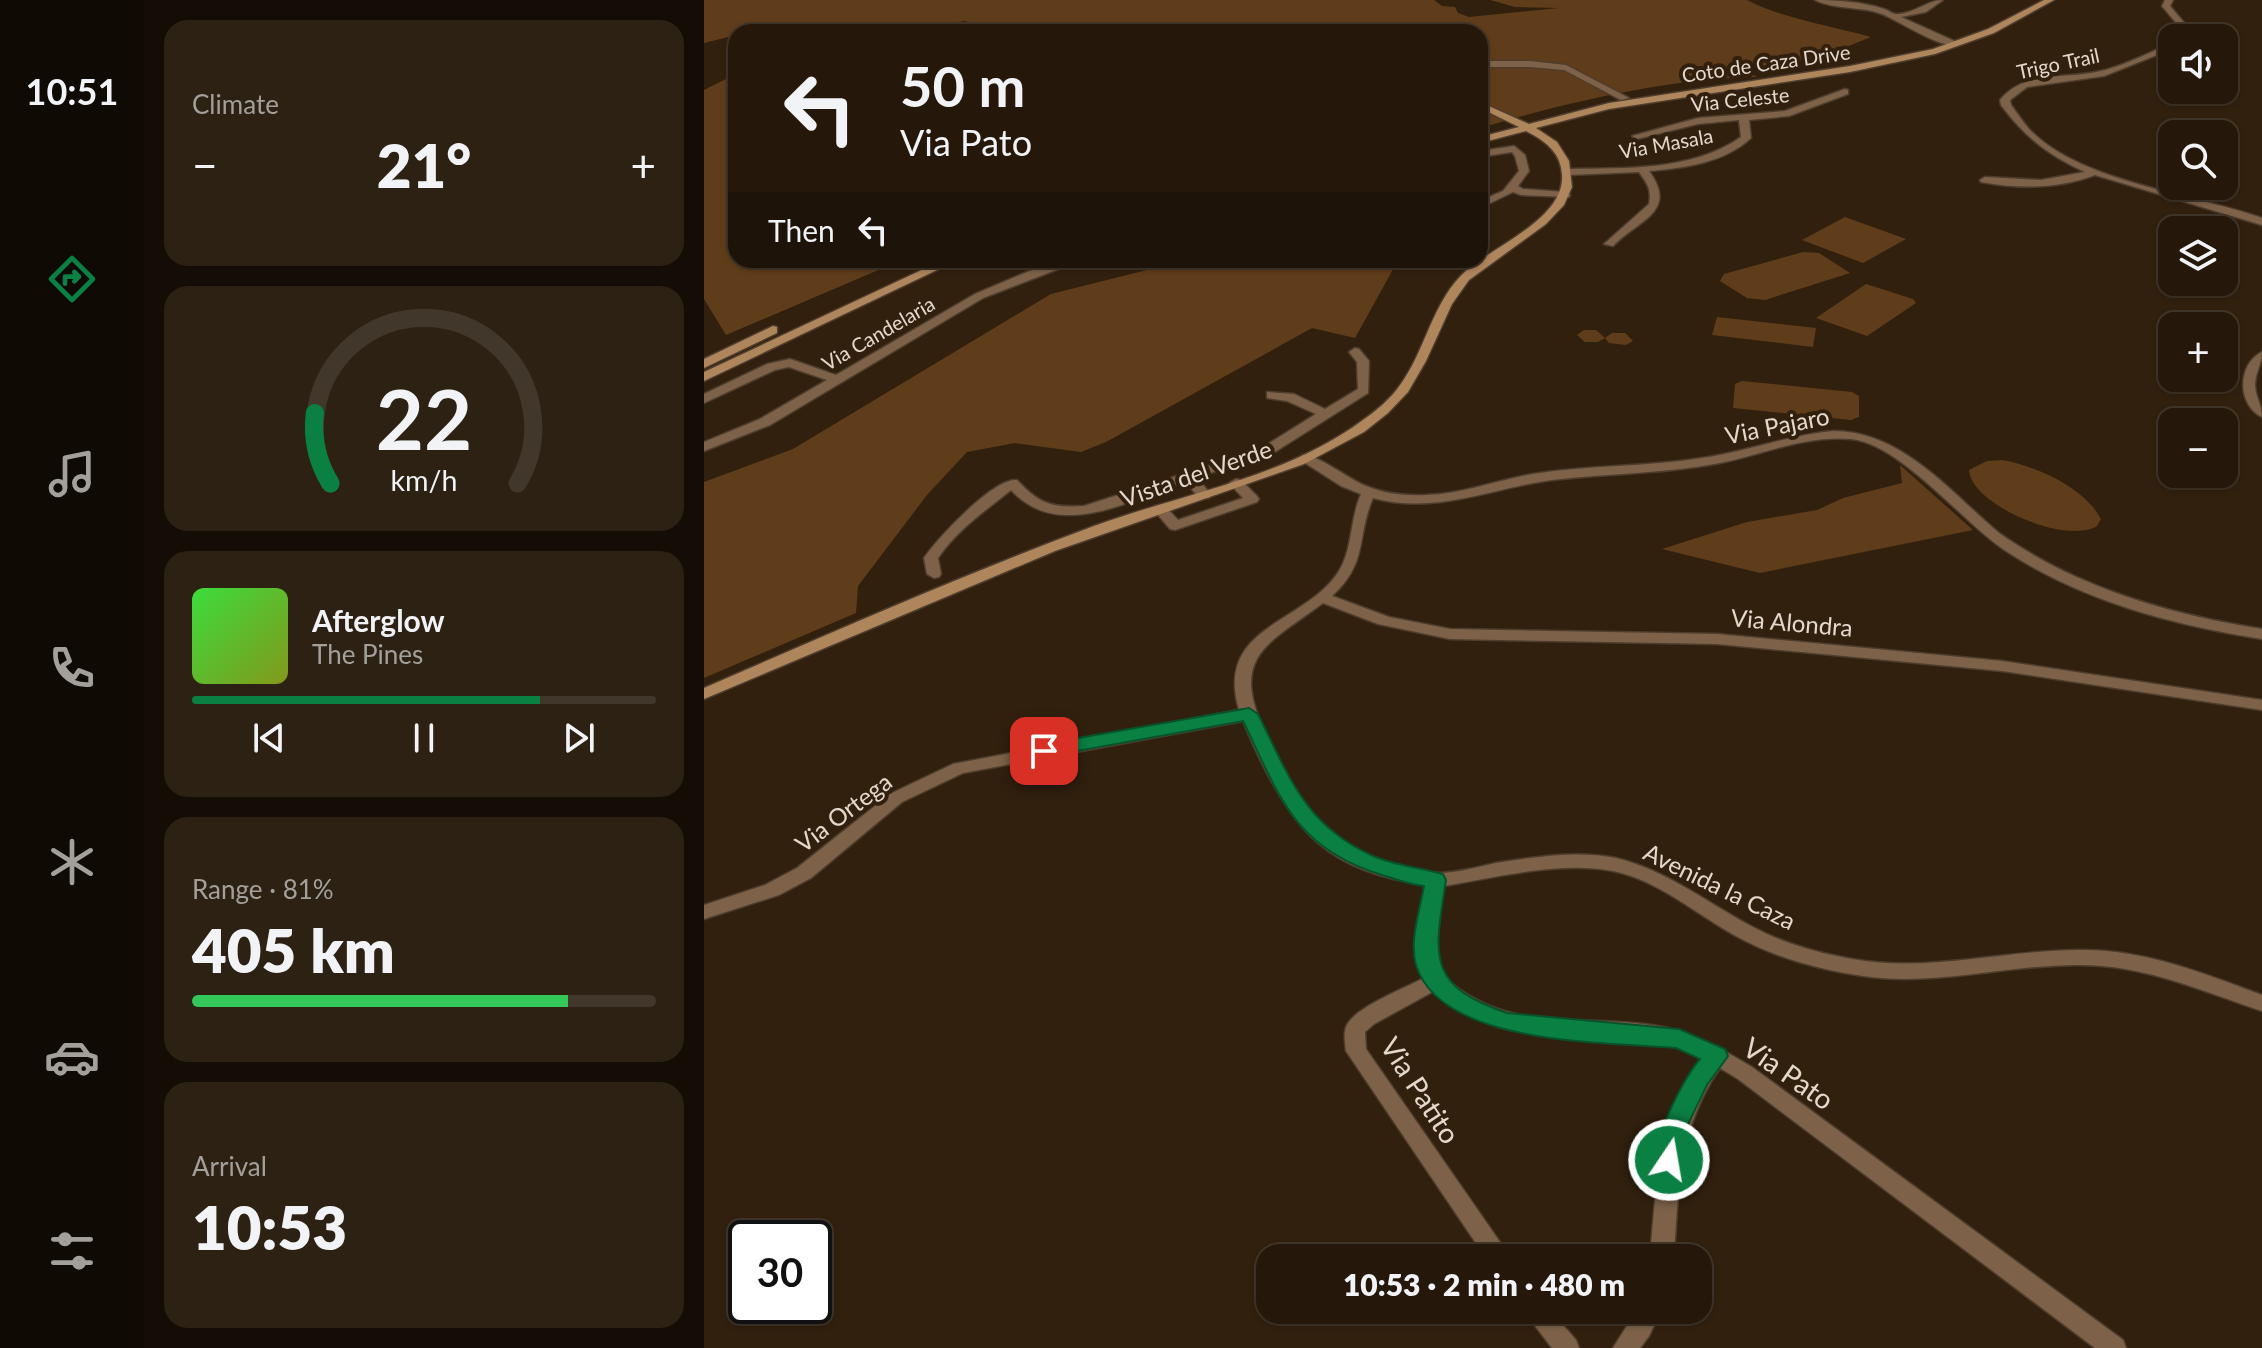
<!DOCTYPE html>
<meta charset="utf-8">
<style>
:root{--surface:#25180a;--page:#2d2113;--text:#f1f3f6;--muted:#a3a09c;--line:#42372b;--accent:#0b8043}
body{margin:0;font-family:Lato,sans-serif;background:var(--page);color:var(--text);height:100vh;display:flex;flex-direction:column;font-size:30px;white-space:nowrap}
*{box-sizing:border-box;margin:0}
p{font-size:26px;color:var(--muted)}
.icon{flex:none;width:44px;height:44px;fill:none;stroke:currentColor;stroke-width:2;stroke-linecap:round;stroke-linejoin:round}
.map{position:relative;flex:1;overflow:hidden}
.side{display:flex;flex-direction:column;gap:20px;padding:20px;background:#140d06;width:560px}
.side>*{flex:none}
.guide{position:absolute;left:24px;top:24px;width:760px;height:244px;border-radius:24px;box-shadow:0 2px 6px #0004,0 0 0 2px var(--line);background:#25180a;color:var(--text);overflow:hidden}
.controls{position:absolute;left:1454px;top:24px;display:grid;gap:16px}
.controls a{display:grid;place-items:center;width:80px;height:80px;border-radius:16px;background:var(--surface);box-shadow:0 2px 6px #0004,0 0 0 2px var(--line);font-size:40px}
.speed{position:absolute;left:24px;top:1220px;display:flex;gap:16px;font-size:40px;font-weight:700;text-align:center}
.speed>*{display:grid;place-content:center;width:104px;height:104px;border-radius:50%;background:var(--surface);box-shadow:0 2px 6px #0004,0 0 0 2px var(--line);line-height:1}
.speed .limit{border:4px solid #111;border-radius:12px;background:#fff;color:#111}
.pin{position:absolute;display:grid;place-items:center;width:68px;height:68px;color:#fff;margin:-34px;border-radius:16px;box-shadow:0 4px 12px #0006}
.me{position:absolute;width:88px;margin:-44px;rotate:12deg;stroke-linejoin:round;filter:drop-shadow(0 0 6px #0008)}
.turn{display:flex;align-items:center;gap:28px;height:168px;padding:0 40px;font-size:36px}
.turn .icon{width:104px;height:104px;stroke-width:2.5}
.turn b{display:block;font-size:56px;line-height:68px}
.then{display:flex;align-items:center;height:76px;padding:0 40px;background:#0003;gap:16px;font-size:30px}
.big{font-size:60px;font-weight:800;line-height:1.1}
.side .tile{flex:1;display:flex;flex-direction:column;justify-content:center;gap:12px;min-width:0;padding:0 28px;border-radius:24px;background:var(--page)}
.side .dial{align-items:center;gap:0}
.dial svg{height:208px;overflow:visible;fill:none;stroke:var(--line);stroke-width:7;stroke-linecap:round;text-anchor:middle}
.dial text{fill:var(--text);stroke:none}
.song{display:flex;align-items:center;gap:24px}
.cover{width:96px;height:96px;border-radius:12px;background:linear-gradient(135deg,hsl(120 70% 55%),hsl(70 70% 35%))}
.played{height:8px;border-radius:4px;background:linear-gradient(90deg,var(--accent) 75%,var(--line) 75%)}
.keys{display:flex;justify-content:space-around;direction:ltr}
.heat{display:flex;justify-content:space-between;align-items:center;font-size:44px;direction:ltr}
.charge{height:12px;border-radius:6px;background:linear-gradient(90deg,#34c759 81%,var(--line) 0)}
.trip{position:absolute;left:552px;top:1244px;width:456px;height:80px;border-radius:24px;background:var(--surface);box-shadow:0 2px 6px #0004,0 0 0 2px var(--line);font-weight:800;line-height:80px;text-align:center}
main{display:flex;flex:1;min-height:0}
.menu{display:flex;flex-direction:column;width:144px;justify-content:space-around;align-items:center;background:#0f0a04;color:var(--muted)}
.menu .icon{width:56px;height:56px}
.menu .selected{color:var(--accent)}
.menu b{font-size:36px;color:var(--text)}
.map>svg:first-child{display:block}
.green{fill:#603d1a}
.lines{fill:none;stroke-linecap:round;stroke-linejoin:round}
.street-casing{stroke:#4e3d2d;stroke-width:3}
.secondary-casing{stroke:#4e3d2d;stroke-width:3}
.street{fill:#7d6249;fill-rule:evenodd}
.secondary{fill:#af855c;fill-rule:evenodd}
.route{fill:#0b8043;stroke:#07532c;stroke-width:2}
.labels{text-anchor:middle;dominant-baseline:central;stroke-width:8;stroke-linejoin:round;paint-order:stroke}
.far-street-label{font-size:20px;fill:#e4d8cd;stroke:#31200e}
.street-label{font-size:24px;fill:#e4d8cd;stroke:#31200e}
.near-street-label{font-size:28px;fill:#e4d8cd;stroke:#31200e}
</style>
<main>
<nav class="menu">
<b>10:51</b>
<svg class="icon selected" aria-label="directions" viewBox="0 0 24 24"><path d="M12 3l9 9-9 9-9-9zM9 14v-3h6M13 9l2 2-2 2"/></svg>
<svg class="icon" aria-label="music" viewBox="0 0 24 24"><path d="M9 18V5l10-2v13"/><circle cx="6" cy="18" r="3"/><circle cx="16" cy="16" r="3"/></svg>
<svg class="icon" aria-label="phone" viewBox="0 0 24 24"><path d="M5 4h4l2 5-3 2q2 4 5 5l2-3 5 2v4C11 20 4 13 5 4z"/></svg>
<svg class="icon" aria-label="climate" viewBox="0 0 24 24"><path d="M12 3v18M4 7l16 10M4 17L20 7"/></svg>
<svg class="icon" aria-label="car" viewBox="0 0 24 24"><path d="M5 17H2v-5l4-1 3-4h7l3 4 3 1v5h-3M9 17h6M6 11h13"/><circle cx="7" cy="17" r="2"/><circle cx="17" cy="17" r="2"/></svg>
<svg class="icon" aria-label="filters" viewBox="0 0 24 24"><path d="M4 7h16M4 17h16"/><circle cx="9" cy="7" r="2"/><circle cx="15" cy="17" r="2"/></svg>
</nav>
<section class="side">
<div class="tile"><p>Climate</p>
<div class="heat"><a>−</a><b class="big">21°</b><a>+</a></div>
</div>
<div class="tile dial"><svg viewBox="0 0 100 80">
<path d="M14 69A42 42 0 1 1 86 69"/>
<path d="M14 69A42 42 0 0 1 8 42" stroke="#0b8043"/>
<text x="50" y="56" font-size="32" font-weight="700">22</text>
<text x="50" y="72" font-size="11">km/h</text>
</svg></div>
<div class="tile">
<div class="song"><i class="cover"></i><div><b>Afterglow</b><p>The Pines</p></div></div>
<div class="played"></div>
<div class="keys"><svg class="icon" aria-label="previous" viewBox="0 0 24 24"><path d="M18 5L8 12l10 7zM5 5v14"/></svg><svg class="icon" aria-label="pause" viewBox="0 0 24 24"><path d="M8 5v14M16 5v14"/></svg><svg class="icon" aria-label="next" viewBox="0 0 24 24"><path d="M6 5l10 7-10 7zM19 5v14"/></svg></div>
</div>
<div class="tile"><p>Range · 81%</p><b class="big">405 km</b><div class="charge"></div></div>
<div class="tile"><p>Arrival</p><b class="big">10:53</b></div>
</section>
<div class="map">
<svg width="1558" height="1348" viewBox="0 0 1558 1348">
<rect width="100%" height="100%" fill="#31200e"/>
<g class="green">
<path d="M 0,0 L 730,0 L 738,6 L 751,7 L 754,13 L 765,17 L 855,8 L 811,7 L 786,0 L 1043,0 C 1077,18 1128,26 1167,37 L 1115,58 L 1041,70 L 1053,77 C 960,79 865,102 776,128 L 776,32 L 269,32 L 262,21 L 229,25 L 216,32 L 58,29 L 32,32 L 32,35 L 0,43 Z"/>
<polygon points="32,74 32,260 163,260 179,268 22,335 0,299 0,90"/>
<polygon points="1141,217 1202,239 1159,263 1098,240"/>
<polygon points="1099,252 1115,253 1146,273 1061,300 1043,298 1016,281 1020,274"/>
<polygon points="483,260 678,260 692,264 651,338 608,328 402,442 377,452 311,443 263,452 223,495 154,586 152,613 0,678 0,482 89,449 347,294"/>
<polygon points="1162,284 1209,299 1212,303 1163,336 1112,318"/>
<polygon points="1013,317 1112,328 1109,347 1008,335"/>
<polygon points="880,330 892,330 901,338 908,333 921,333 929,341 922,345 905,343 901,338 894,342 881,342 873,335"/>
<polygon points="1038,381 1148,392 1155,396 1155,417 1147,420 1029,408 1031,384"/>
<path d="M 1298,460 C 1332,466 1380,487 1397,519 L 1393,526 C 1362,545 1267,505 1265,470 L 1283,461 Z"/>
<polygon points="1196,465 1269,530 1056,573 958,549 1043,522 1113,510 1139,498 1198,483"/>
</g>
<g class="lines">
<g class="street-casing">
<g id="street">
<path d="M 1111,0 C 1133,0 1159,2 1180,9 C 1184,10 1187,13 1191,14 C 1209,15 1223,0 1239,0 L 1222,12 L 1197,17 L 1257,44 C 1240,52 1196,21 1178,14 C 1157,6 1131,10 1111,0 Z"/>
<polygon points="1461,0 1469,0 1466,6 1482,25 1480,38 1472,38 1474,25 1458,6"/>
<path d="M 1468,43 L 1468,49 L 1400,76 L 1323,87 L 1306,100 L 1307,105 C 1313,113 1319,122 1325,129 C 1375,182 1490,194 1558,218 L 1558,225 L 1391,175 C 1355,189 1315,189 1277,182 L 1276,180 L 1281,177 L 1337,180 L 1381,172 C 1344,155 1322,138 1297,105 L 1296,100 C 1322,69 1362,80 1397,71 C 1422,65 1444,53 1468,43 Z"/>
<polygon points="776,61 826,61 862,65 925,98 917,100 860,70 826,67 776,67"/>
<path d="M 1141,89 L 1144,90 L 1144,94 L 1085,116 L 1045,120 L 1047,138 C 1020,163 980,168 945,171 C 975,212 934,220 909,246 L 900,244 L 945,204 C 948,190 943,183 935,172 L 865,175 L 860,172 L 865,169 C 922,168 989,171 1037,137 L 1035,120 L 994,124 L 933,139 L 928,136 L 994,118 L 1081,111 Z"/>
<polygon points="810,146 821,155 825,171 814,186 819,189 861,192 866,195 865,197 817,195 809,192 776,208 776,201 799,191 815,171 811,156 808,152 776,157 776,151"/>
<path d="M 242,260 L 273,262 L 304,260 C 286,272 260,271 242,260 Z"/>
<polygon points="361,260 378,260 279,298 66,425 0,451 0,442 56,419 123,380 85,367 71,370 0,403 0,394 63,364 86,359 132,375 271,294 323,272"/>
<path d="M 651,348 L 655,349 L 665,361 L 664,393 L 566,455 L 493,477 L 507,495 L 505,498 L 495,498 L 481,481 C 428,500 354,542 307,490 C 281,511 253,530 234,558 L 237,574 L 235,577 L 230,578 L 223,574 L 220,558 C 233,539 290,477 313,480 C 335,504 348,508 380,506 L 556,449 L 612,414 L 583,401 L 563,398 L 563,392 L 590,394 L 621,409 L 654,389 L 653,362 L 645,352 Z"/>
<path d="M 1558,352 C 1558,364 1551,373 1551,385 C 1551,396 1558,405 1558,417 C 1533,405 1533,364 1558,352 Z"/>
<path d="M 1129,431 C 1198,431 1246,492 1295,533 C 1373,588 1465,614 1558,629 L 1558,639 C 1469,625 1378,601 1302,551 C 1259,523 1197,444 1147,439 C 1103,435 1059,454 1016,463 C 961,474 904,473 848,480 C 787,488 731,515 669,498 C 652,537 665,562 628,596 L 685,617 L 746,629 L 1013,634 L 1298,661 L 1558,700 L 1558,710 L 1298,671 L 1013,644 L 746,639 L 674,624 L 619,603 C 564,644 525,656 561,732 C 597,808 637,870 730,873 C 750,874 773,867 792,863 C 831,857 873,850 912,858 C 962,870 1002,902 1047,926 C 1078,943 1113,953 1148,959 C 1224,973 1299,950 1375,950 C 1439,949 1499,973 1558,995 L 1558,1011 C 1498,991 1441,965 1377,965 C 1304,964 1232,987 1159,976 C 1116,970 1070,957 1032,936 C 992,914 954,880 909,871 C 854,861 794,877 740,886 C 735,910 725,939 733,964 C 736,976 748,984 758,991 C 817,1031 880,1015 947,1025 C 986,1030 1016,1048 1048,1067 L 1419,1340 L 1422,1348 L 1391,1348 L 1034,1079 L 1016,1068 C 975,1125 974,1191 970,1258 L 946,1258 C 952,1187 955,1118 999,1059 C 914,1011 816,1068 730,991 L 670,1024 L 661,1032 L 662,1049 L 807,1258 L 782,1258 L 642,1051 C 641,1043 639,1032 643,1025 C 652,1007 701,988 720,978 C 704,948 714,917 722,885 C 684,880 642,868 613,842 C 582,816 554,758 539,721 L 259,773 L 198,802 L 107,878 L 75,895 L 0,919 L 0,905 L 61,885 L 93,868 L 186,794 L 249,764 L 535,710 C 510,625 602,624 635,571 C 649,548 646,518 657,494 L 637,486 L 598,461 L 598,455 C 612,453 646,480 662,486 C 681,494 702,496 722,495 C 759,494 793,480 829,474 C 885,465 942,467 998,458 C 1043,452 1084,435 1129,431 Z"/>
<polygon points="532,479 537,480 553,496 555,499 553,502 471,530 466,529 449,509 451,506 461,506 474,520 539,498 525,483"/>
<polygon points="819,1310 846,1310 872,1340 875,1348 848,1348"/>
<polygon points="933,1310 957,1310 945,1336 936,1348 909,1348"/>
</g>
</g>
<g class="secondary-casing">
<g id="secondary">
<path d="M 1340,0 L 1350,0 L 1290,33 L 1231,54 L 1146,72 L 905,109 L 832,128 L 853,142 L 865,161 L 868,187 L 860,205 L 842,224 L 765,280 L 748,304 L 722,361 L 704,392 L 684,413 L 660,432 L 600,464 L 351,551 L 0,699 L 0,688 C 129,632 258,575 390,526 C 480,493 581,478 659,420 C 672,411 685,400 694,388 C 723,350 727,301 764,269 C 793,245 861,217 858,175 C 857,152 841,141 822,131 L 776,143 L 776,137 L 815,127 L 776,108 L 776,102 L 825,124 L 905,103 L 1146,66 L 1229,49 L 1284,29 Z"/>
<polygon points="239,260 254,260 0,381 0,372"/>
<polygon points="69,326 73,327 73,333 0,368 0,359"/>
</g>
</g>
<use href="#street" class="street"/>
<use href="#secondary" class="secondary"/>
</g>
<path class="route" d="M 545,708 L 554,714 C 585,776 600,824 667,855 C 690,866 716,867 739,874 L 742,880 C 731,954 720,985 803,1013 L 975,1029 L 1021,1049 L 1024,1056 L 1003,1085 L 985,1122 L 974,1168 L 965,1171 L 957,1168 C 945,1142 979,1079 996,1059 L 972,1048 C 903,1042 737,1046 712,965 C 705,941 716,910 720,886 C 706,885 692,879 678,875 C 590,848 576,797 539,721 L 340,757 L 330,751 L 340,744 Z"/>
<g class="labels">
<g class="far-street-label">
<text transform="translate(1062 63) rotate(-8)">Coto de Caza Drive</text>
<text transform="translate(1354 63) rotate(-12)">Trigo Trail</text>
<text transform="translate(1036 99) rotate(-6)">Via Celeste</text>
<text transform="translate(962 143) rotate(-10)">Via Masala</text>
<text transform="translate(174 333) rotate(-30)">Via Candelaria</text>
</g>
<g class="street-label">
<text transform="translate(1073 425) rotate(-11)">Via Pajaro</text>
<text transform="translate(492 473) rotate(-19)">Vista del Verde</text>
<text transform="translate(1088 622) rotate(5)">Via Alondra</text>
<text transform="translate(139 812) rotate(-37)">Via Ortega</text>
<text transform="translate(1016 886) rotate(26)">Avenida la Caza</text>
</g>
<g class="near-street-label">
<text transform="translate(1085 1073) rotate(35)">Via Pato</text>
<text transform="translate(717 1090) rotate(57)">Via Patito</text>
</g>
</g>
</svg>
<div class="controls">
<a><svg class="icon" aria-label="sound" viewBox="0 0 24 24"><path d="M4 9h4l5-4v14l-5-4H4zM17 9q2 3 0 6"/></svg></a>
<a><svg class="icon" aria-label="search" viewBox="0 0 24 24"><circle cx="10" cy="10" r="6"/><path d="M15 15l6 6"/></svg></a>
<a><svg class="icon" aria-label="layers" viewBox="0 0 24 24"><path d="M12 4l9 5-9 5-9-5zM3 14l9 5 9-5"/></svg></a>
<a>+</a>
<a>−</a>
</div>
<div class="speed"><div class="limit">30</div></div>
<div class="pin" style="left:340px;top:751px;background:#d93025"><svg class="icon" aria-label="arrive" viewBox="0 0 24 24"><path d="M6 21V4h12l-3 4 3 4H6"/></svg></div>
<svg class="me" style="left:965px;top:1160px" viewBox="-20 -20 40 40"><circle r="17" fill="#0b8043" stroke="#fff" stroke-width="3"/><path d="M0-11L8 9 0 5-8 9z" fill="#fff"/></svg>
<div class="trip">10:53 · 2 min · 480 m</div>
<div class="guide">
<div class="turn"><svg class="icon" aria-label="left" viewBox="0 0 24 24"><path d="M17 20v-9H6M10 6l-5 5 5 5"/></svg><div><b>50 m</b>Via Pato</div></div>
<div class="then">Then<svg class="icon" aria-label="left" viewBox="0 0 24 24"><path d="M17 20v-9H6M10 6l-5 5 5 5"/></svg></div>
</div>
</div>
</main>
